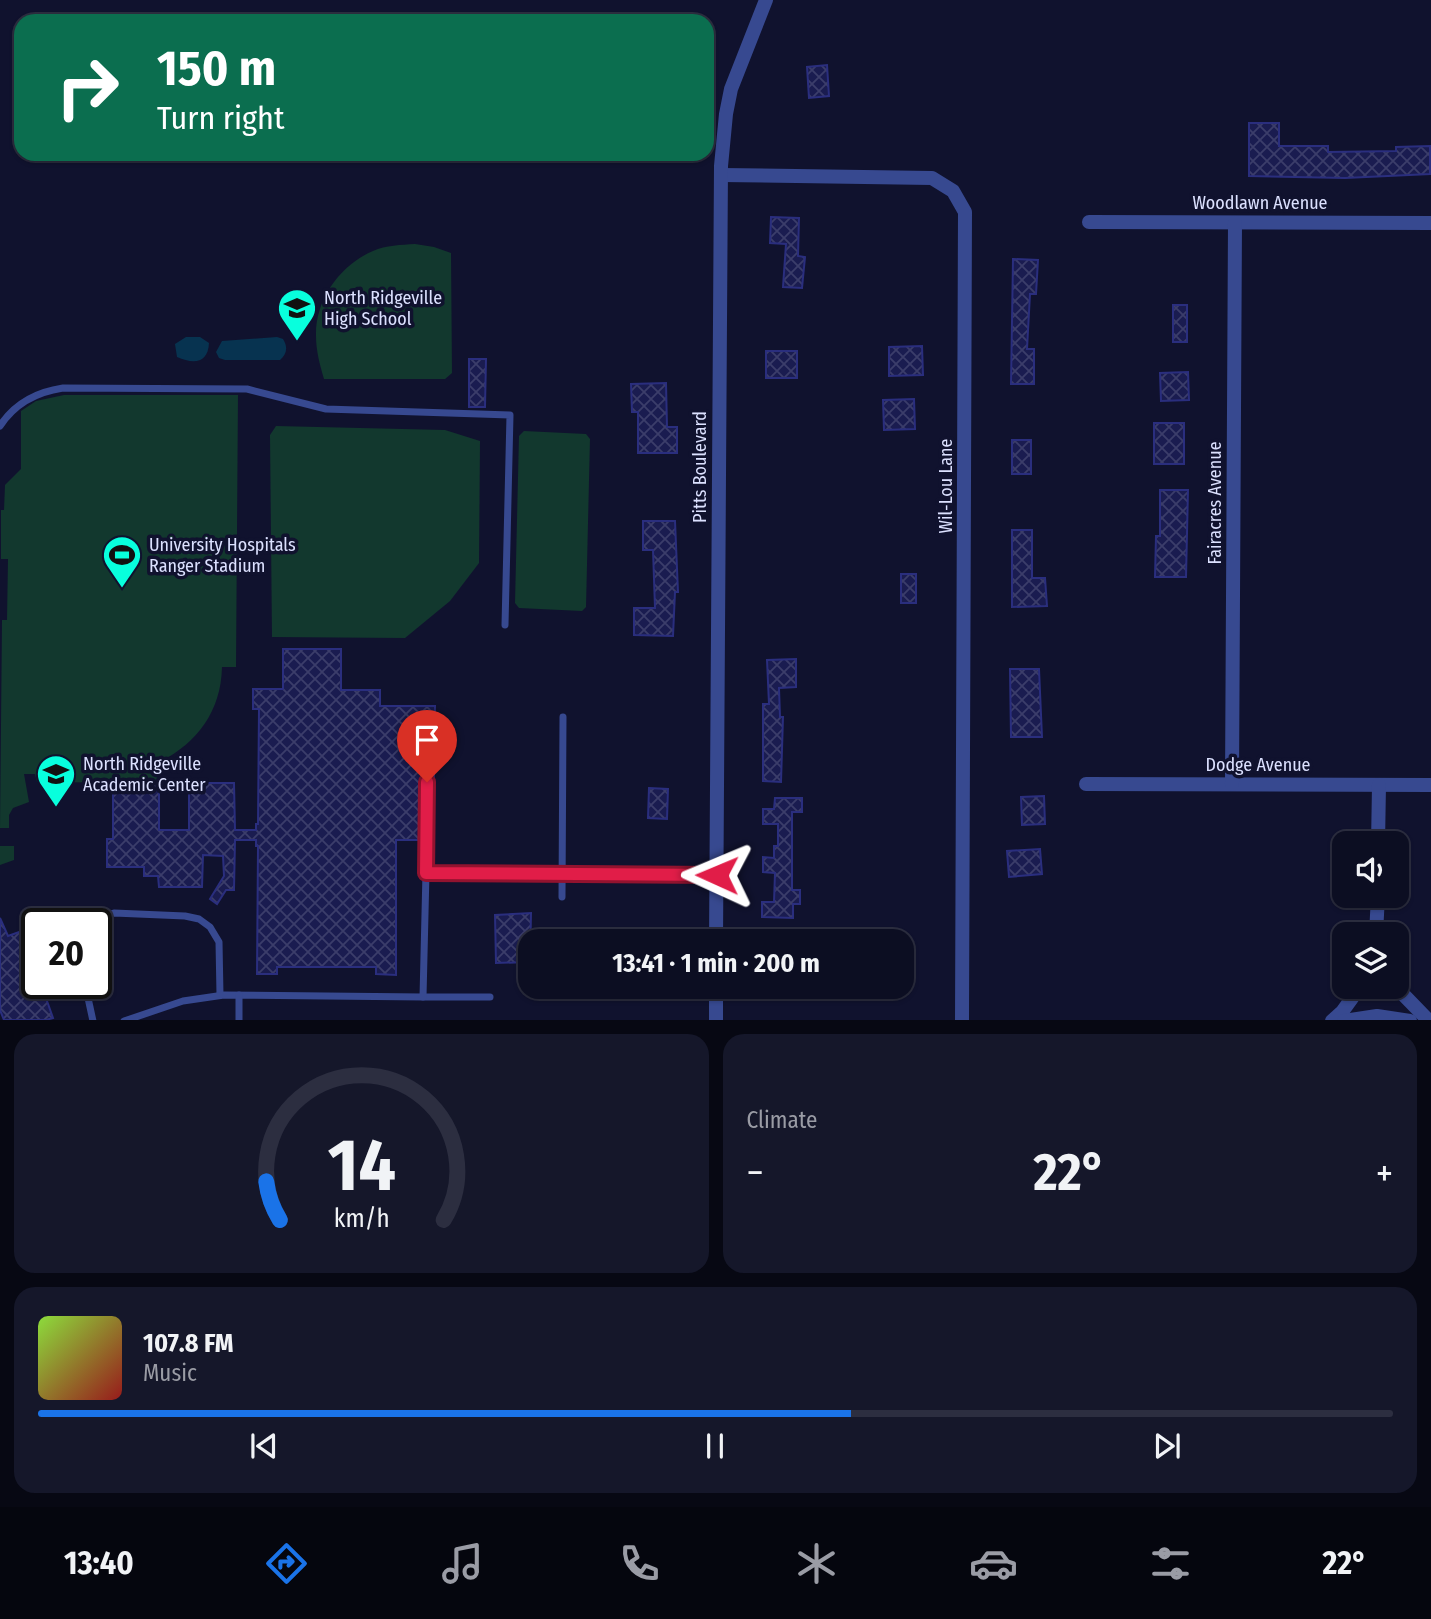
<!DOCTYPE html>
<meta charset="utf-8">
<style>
:root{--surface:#0c0e22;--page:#15172a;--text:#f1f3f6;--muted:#9a9ca5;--line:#2c2e40;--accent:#1a73e8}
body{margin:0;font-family:"Fira Sans Condensed",sans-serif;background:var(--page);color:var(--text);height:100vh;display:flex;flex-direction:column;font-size:26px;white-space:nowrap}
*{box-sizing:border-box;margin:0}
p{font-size:23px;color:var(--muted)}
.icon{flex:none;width:38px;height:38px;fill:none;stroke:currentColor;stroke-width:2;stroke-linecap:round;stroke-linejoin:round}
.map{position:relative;height:1020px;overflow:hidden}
.side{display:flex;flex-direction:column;gap:14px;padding:14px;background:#070813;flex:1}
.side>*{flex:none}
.guide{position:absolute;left:14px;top:14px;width:700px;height:147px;border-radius:21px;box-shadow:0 2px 5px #0004,0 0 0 2px var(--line);background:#0b6e4f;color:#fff;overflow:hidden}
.controls{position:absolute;left:1332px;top:831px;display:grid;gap:14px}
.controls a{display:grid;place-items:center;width:77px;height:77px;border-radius:14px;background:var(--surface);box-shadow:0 2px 5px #0004,0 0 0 2px var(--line);font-size:35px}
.speed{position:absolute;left:21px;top:908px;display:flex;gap:14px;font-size:35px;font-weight:700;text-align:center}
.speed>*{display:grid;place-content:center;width:91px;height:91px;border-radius:50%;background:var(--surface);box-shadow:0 2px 5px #0004,0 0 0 2px var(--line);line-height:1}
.speed .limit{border:4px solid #111;border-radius:10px;background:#fff;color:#111}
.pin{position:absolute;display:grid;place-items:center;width:60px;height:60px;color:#fff;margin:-72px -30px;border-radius:50% 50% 50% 0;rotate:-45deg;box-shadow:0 0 7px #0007}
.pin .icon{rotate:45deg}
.me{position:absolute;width:77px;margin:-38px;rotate:271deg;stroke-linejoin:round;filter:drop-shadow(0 0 5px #0008)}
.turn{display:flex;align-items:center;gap:24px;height:147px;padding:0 28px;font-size:32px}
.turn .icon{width:91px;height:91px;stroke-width:2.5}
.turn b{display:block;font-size:49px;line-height:60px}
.big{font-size:52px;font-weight:700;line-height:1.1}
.side .tile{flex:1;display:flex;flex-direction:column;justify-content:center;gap:10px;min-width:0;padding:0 24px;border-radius:21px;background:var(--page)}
.side .dial{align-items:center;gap:0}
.dial svg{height:182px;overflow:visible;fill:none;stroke:var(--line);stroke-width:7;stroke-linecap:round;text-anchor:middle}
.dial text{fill:var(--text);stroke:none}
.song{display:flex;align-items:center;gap:21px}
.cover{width:84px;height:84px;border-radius:10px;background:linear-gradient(135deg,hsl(90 70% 55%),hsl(0 70% 35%))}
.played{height:7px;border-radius:4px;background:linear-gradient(90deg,var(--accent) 60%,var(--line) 60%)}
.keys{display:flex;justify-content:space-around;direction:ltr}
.heat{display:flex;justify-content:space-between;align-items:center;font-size:38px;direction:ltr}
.side .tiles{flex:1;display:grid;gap:14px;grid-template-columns:1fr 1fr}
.tile:last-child{grid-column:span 2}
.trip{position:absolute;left:518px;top:929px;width:396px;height:70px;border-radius:21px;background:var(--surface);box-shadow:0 2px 5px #0004,0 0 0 2px var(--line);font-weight:700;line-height:70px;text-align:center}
.dock{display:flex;height:112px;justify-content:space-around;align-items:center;background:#05060e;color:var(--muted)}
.dock .icon{width:49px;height:49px}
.dock .active{color:var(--accent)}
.dock b{font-size:32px;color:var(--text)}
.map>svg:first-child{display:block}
.green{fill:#12382e}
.water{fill:#073350}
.building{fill:url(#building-cross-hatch);stroke:#2a2e7e;stroke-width:2}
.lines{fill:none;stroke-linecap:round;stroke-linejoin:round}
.service{stroke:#374990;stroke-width:7}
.minor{stroke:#374990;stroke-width:14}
.route-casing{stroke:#92132f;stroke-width:18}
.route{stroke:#e11d48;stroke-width:12}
.labels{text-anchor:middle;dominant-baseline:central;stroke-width:7;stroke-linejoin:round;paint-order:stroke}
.street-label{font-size:18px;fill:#dce1ff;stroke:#10122e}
.poi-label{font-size:18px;fill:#dce1ff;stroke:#10122e;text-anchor:start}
</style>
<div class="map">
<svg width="1431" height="1021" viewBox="0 0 1431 1021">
<defs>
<pattern id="building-cross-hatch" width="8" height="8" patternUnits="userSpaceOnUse" patternTransform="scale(1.75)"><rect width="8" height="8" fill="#1a1c50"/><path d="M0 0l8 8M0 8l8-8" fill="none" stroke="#3b3d6a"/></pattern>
</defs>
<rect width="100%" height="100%" fill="#10122e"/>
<g class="green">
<path d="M 415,244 L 434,247 L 451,253 L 452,373 L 445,379 L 324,379 C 320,365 316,351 316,336 C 315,300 340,265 373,251 C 386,245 401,245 415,244 Z"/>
<path d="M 64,395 L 238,395 L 236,667 L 222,667 C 221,711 198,742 160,762 L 159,783 L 37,782 L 35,774 L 24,774 L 29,802 L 13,808 L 9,815 L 9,828 L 0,828 L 2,620 L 7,620 L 8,559 L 1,559 L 1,510 L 4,510 L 5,485 L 21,469 L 21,411 L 36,401 Z"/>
<polygon points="276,426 445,430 480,441 479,563 450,601 405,638 272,637 270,435"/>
<polygon points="524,431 586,434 590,439 586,607 582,611 519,608 515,603 519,436"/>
<polygon points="0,846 14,846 14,860 0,865"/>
</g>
<g class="water">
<path d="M 186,337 L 200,337 L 209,343 C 208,364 193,364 177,357 L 175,344 Z"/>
<path d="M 277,337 L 283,339 C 288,347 287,354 280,360 L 225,360 L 219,358 L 216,352 L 222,341 Z"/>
</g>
<g class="building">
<polygon points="827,65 829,96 809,98 807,67"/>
<polygon points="1249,123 1279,123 1279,146 1328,146 1328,152 1396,151 1396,147 1430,146 1430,174 1345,178 1249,176"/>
<polygon points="771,217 799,218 798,256 805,257 802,288 783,287 786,244 770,243"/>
<polygon points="1013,259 1038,260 1036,294 1030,294 1027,349 1034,349 1034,384 1011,384"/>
<rect x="1173" y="305" width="14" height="37"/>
<polygon points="922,346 923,375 889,376 889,347"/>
<rect x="766" y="351" width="31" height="27"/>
<polygon points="469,359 486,359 485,407 469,407"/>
<polygon points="1188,372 1189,400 1161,401 1160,373"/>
<polygon points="666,383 667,427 677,427 677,453 638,453 638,412 632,412 631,384"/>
<polygon points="914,399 915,429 884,430 883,400"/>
<rect x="1154" y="423" width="30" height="41"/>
<rect x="1012" y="440" width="19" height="34"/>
<polygon points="1160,490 1188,490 1186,577 1155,577 1156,536 1160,536"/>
<polygon points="643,521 675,521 678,592 675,592 673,636 634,635 634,608 655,608 653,550 643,550"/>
<polygon points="1012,530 1032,530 1032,578 1045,578 1047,606 1012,607"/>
<rect x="901" y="574" width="15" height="29"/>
<polygon points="283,649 341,649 341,690 380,690 380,706 435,706 434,778 426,776 421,778 420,840 396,840 396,975 376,974 376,967 277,967 277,974 257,974 258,846 256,846 256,840 235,840 234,890 226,890 217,904 210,899 224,876 223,856 203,855 202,887 159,887 158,876 144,876 144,867 107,867 107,839 113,839 113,783 159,783 159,830 189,830 189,783 234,783 235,830 256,830 256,824 258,824 259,709 253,709 253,689 283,689"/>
<polygon points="796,659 796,687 779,688 780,717 783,717 781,782 763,781 763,704 769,704 767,660"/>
<polygon points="1010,669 1039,669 1042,737 1011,737"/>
<polygon points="649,788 668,789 667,819 648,818"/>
<polygon points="1044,796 1045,824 1022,825 1021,797"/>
<polygon points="775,798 802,798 802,812 792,812 792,890 800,890 800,904 793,904 793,918 762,917 762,902 774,902 775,873 763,872 763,857 774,858 774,846 778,846 778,824 763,824 763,809 774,809"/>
<polygon points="1040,849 1042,874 1009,877 1007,851"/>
<polygon points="531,913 530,962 496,963 495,915"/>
<polygon points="0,918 8,936 33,927 37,937 37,984 41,984 53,1018 46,1020 4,1020 0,1010"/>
</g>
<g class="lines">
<g class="service">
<path d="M 0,426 C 15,403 36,392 63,388 L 247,389 L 326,409 L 510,415 L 505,625"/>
<polyline points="426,872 427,782"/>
<polyline points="562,897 563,717"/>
<polyline points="90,924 99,918 114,913 185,916 199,919 210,927 219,942 220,995"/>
<polyline points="85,984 93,1021"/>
<polyline points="423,997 490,997"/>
<polyline points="124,1021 183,1001 224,995 423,997 426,872 717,875"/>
<polyline points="239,1021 239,995"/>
</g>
<g class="minor">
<polyline points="721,175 932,178 953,191 965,212 962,1021"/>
<polyline points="1089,222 1431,223"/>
<polyline points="1086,784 1431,785"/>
<polyline points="1232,784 1235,223"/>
<polyline points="1378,844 1379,785"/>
<polyline points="1376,934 1378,896"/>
<polyline points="716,942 721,166 726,114 731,89 766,0"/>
<polyline points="1396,987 1429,1021"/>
<polyline points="716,1021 716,987"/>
<polyline points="1332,1021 1342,1012 1360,987"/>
<polyline points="1344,1021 1377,1016 1410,1021"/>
</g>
</g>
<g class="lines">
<g class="route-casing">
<polyline id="route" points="427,782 426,873 717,875"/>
</g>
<use href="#route" class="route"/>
</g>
<defs>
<g id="school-pin" transform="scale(2.0125)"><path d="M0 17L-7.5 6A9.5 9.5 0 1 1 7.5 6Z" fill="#08ffdd" stroke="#10122e"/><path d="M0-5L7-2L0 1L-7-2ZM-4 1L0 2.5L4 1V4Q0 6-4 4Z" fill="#111"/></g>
<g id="stadium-pin" transform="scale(2.0125)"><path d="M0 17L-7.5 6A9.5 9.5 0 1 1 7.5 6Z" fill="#08ffdd" stroke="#10122e"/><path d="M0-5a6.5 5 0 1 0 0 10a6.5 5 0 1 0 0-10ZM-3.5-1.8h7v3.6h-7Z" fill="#111"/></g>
</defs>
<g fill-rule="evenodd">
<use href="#school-pin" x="297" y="308"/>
<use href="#stadium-pin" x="122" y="555"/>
<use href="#school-pin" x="56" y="774"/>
</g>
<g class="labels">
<g class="street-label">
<text x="1260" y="203">Woodlawn Avenue</text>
<text transform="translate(700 467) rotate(-90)">Pitts Boulevard</text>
<text transform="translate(946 486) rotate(-90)">Wil-Lou Lane</text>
<text transform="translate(1215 503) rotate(-90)">Fairacres Avenue</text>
<text x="1258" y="765">Dodge Avenue</text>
</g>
<g class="poi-label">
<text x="324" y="298">North Ridgeville<tspan x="324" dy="21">High School</tspan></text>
<text x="149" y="545">University Hospitals<tspan x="149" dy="21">Ranger Stadium</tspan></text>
<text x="83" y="764">North Ridgeville<tspan x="83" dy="21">Academic Center</tspan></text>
</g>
</g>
</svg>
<div class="controls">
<a><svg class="icon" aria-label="sound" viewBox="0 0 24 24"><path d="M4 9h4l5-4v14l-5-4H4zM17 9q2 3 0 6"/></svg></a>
<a><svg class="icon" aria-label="layers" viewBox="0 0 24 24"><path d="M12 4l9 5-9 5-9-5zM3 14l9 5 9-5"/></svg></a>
</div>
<div class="speed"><div class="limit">20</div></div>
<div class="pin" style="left:427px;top:782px;background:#d93025"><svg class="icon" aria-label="arrive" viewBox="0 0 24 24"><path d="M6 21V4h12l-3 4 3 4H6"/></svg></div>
<svg class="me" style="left:717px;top:875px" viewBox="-20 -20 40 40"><path d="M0-17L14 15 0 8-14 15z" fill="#e11d48" stroke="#fff" stroke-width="4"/></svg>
<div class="trip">13:41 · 1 min · 200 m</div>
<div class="guide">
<div class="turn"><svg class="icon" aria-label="right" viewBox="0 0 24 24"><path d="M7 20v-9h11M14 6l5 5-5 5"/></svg><div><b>150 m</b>Turn right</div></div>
</div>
</div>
<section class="side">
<div class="tiles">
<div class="tile dial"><svg viewBox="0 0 100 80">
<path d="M14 69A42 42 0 1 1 86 69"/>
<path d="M14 69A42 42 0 0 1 8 52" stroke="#1a73e8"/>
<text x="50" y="56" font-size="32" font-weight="700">14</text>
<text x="50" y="72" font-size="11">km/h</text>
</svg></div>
<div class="tile"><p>Climate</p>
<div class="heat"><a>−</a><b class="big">22°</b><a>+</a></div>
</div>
<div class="tile">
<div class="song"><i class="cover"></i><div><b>107.8 FM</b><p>Music</p></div></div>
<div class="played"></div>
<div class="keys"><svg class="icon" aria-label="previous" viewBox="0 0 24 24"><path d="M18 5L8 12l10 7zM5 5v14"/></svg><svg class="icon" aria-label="pause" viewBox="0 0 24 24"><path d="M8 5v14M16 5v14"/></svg><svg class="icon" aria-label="next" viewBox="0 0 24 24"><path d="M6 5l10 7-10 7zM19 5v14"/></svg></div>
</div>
</div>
</section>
<nav class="dock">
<b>13:40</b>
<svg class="icon active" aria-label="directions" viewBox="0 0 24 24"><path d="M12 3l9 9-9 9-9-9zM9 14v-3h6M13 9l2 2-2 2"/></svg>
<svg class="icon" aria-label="music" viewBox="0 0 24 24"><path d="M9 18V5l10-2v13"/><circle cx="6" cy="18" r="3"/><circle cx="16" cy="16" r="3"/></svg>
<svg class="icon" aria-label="phone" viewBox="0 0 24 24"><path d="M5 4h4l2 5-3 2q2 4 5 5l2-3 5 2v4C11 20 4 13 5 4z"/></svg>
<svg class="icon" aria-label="climate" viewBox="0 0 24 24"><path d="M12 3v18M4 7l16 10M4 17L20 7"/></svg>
<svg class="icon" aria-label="car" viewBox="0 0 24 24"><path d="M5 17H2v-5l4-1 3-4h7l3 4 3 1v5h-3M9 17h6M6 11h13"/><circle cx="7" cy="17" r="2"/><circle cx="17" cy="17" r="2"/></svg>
<svg class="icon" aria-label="filters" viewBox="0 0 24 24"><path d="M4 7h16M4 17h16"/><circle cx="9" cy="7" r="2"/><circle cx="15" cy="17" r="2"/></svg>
<b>22°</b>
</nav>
